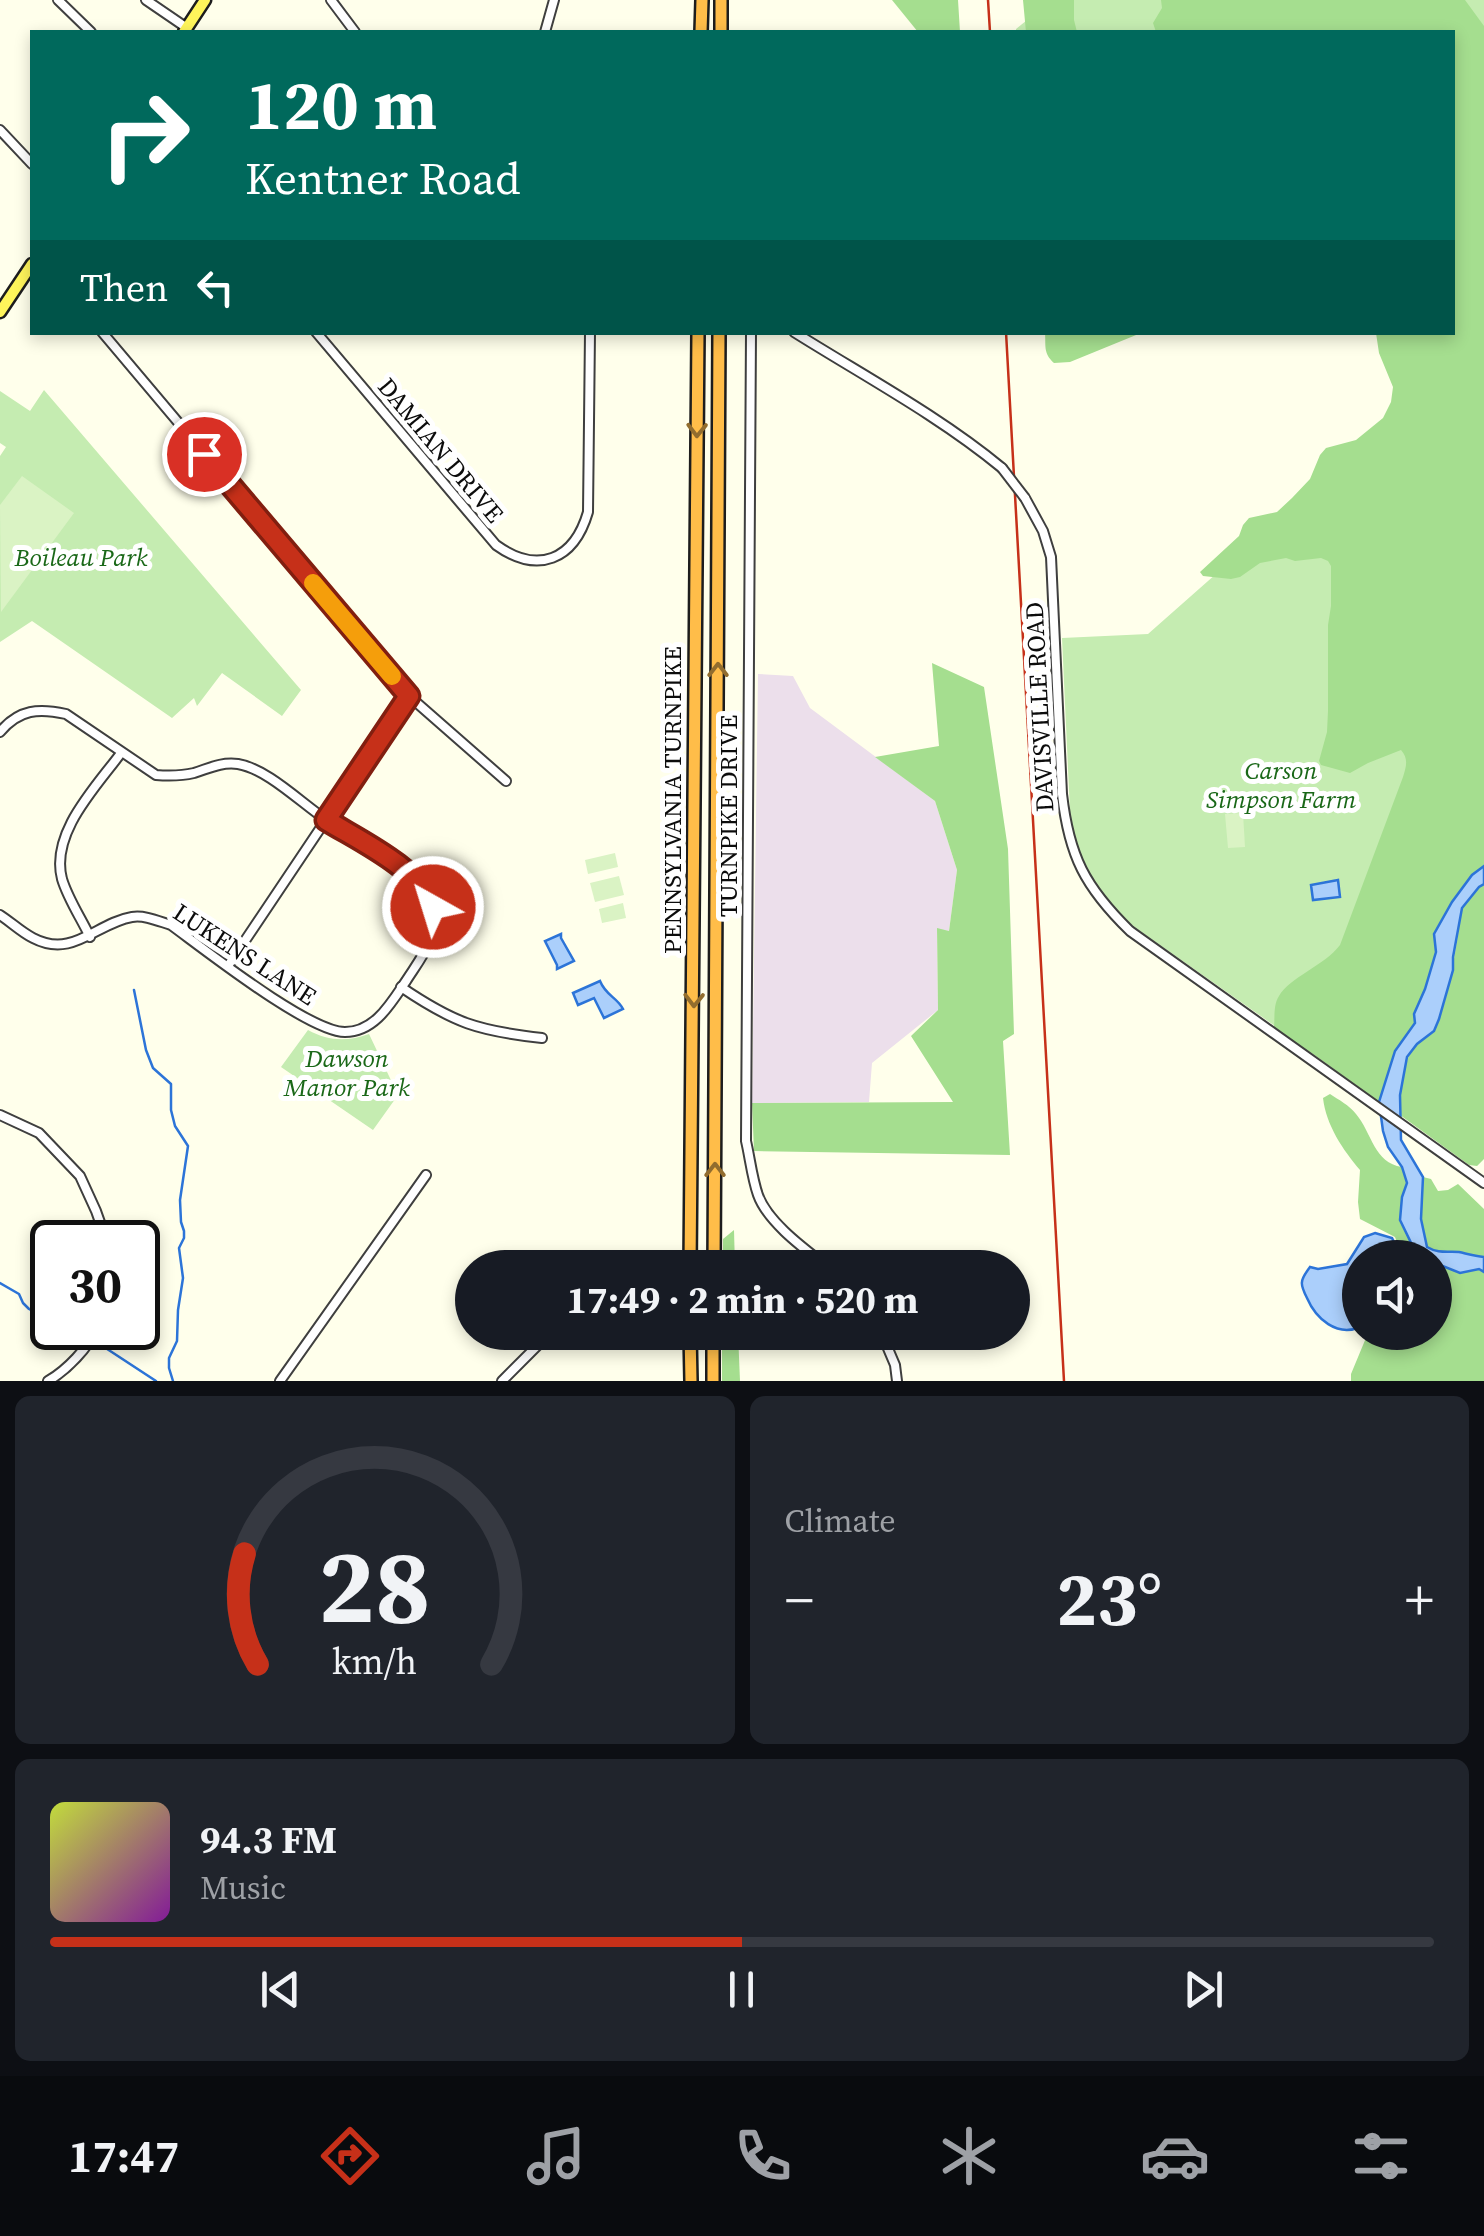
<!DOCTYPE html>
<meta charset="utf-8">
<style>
:root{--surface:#171b24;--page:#20242c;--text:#f1f3f6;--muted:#9ea1a6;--line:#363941;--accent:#c63019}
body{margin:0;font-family:"Source Serif 4",serif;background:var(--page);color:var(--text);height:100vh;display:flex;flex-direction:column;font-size:38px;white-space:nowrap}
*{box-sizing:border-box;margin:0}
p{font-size:32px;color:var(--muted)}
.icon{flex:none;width:55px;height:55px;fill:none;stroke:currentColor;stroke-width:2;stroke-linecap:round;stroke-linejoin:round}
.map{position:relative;height:1381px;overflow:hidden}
.drawer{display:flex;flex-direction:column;gap:15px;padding:15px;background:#0d0f14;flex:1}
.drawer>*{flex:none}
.top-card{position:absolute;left:30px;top:30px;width:1425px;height:305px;border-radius:0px;box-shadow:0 5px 15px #0003;background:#00695c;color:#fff;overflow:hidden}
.buttons{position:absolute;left:1342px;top:1240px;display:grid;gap:20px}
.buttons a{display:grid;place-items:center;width:110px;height:110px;border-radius:50%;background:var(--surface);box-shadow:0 5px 15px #0003;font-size:50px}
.speed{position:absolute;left:30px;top:1220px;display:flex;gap:20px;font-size:50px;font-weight:700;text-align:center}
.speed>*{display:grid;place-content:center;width:130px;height:130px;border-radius:50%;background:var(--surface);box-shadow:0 5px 15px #0003;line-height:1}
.speed .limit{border:5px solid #111;border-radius:15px;background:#fff;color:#111}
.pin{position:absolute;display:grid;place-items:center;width:85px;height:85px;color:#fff;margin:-42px;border:5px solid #fff;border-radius:50%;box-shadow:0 2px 10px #0007}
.me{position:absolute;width:110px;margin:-55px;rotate:321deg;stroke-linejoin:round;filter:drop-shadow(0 0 8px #0008)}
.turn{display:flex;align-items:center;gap:35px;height:210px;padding:0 50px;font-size:45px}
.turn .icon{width:130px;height:130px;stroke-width:2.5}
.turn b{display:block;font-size:70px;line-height:85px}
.then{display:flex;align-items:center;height:95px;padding:0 50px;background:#0003;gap:20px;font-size:38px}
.big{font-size:75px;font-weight:700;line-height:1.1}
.drawer .widget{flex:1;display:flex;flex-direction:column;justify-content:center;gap:15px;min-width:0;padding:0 35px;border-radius:15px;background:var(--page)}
.drawer .dial{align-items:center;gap:0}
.dial svg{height:260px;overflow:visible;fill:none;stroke:var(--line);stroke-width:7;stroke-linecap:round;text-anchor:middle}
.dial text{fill:var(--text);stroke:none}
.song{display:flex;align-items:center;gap:30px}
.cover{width:120px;height:120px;border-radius:15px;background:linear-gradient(135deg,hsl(70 70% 55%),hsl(290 70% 35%))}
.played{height:10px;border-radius:5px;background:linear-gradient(90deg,var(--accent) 50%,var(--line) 50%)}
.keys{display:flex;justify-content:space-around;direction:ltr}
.heat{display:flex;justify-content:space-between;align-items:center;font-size:55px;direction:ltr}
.drawer .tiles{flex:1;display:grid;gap:15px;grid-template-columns:1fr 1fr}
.widget:last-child{grid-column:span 2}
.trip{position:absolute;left:455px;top:1250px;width:575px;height:100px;border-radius:50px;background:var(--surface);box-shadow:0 5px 15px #0003;font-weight:700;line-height:100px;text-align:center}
.dock{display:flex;height:160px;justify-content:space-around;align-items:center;background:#090b0e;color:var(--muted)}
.dock .icon{width:70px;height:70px}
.dock .selected{color:var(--accent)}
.dock b{font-size:45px;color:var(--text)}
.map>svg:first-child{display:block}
.industrial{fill:#ecdfeb}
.green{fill:#c5ecb1}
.forest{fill:#a5de8f}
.pitch{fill:#daf3c4}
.water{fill:#abcffb;stroke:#2c74d8;stroke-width:2.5}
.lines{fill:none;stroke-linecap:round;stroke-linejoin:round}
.stream{stroke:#2c74d8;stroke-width:2.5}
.minor-casing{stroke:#3f3f3f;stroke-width:12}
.major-casing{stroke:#1d1d1d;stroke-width:15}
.highway-casing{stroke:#1d1d1d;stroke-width:16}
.minor{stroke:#fff;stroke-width:8}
.major{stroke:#fff55b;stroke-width:10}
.highway{stroke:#ffbd49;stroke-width:11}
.rail{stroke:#c63019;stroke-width:2.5}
.minor-bridge-casing{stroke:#3f3f3f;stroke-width:12;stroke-linecap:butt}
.minor-bridge{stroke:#fff;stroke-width:8}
.oneway{stroke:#926d2e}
.route-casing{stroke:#811f10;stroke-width:25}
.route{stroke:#c63019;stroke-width:18}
.slow{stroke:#f59e0b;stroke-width:18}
.labels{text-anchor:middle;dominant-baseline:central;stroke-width:10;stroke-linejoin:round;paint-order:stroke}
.street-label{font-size:25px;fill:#0c0c0c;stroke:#fff}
.park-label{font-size:25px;font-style:italic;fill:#1a6818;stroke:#fff}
</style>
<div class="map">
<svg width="1484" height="1381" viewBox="0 0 1484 1381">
<rect width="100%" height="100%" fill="#ffffeb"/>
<polygon class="industrial" points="758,674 793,676 810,708 935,801 957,870 949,931 937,929 938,1010 872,1063 869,1102 752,1103"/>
<g class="green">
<polygon points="1032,0 1484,0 1484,1136 1467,1161 1137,929 1116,912 1098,892 1071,833 1062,638 1148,634 1404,408 1452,332 1452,32 1016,32 1016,29 1032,16"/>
<polygon points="44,390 301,690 282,716 222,673 197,706 194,698 172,718 32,621 0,642 0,456 6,447 0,443 0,391 30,411"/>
<path d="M 308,1030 C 328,1041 347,1042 369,1034 L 398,1095 L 373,1130 L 281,1067 Z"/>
</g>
<g class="forest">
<polygon points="892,0 958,0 960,32 918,32"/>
<polygon points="1023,0 1074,0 1074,20 1077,32 1026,32"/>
<path d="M 1161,0 L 1465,0 L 1484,26 L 1484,866 L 1472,875 L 1452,902 L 1434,933 L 1436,952 L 1415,1023 L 1395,1051 L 1379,1102 L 1313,1054 L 1281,1034 L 1274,1027 C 1275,1018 1273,1005 1279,996 C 1290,977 1324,966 1340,945 L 1403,777 C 1406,767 1409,759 1401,750 L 1368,763 L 1350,773 L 1321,765 L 1319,761 L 1327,732 L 1328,711 L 1328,625 L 1331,606 L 1331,566 L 1328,561 L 1321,558 L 1295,561 L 1286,558 L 1260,563 L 1240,577 L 1231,579 L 1203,576 L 1200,572 L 1239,536 L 1243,525 L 1249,518 L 1277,512 L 1292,498 L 1310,479 L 1320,455 L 1326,448 L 1356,440 L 1383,418 L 1391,402 L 1393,387 L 1379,353 L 1376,333 L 1452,332 L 1452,32 L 1156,32 L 1153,23 L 1162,8 Z"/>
<path d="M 1045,333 L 1045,332 L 1141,333 L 1070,362 L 1054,363 C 1043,353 1046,346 1045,333 Z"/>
<polygon points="932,663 984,687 1008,849 1014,1034 1003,1041 1010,1155 754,1151 752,1103 953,1102 911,1036 938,1010 937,928 949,931 957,870 935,801 875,757 939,746"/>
<path d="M 1484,884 L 1484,1159 L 1477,1166 L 1469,1165 L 1400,1115 C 1400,1096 1402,1063 1414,1048 C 1422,1037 1434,1033 1439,1020 C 1449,994 1453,963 1458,937 C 1459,927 1459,915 1463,907 C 1468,898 1476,889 1484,884 Z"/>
<path d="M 1330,1094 C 1339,1100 1349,1105 1356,1114 C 1372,1133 1374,1163 1402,1167 L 1407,1183 L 1402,1197 L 1410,1237 L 1416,1253 L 1424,1257 L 1398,1257 L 1400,1250 L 1395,1237 L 1360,1219 L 1358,1202 L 1360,1170 C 1343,1150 1326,1125 1323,1098 Z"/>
<path d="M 1423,1177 L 1431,1179 L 1438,1191 L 1448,1190 L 1458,1184 L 1484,1209 L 1484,1257 C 1475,1256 1468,1254 1459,1252 C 1447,1251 1439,1254 1427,1247 L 1421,1219 Z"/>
<polygon points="734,1230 735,1267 723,1267 723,1239"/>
<path d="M 1435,1263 C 1451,1268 1469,1265 1484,1272 L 1484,1381 L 1351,1381 L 1351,1374 L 1368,1333 L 1435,1332 Z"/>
<polygon points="722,1333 738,1333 740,1381 722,1381"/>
</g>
<g class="pitch">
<polygon points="22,476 74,513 1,612 0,505"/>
<polygon points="1243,813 1245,847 1228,848 1225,814"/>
<polygon points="615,853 618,867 588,874 585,860"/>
<polygon points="619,876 624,895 595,902 590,883"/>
<polygon points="623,903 626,918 602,923 599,909"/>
</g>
<g class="water">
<path d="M 1484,866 L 1484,884 L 1479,887 L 1462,908 L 1453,957 L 1453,970 L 1439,1019 L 1434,1031 L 1417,1044 L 1407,1057 L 1400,1095 L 1401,1140 L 1423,1177 L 1421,1219 L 1427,1247 C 1439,1254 1447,1251 1459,1252 C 1468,1254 1475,1256 1484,1257 L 1484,1272 L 1479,1269 L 1460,1273 L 1435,1263 L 1435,1258 L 1424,1257 L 1416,1253 L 1400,1220 L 1402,1197 L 1407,1183 L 1402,1167 L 1388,1147 L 1383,1131 L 1379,1102 L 1395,1051 L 1415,1023 L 1414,1014 L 1425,989 L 1436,952 L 1434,934 L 1452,902 L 1472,875 Z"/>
<polygon points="1338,880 1340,897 1313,900 1311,885"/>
<polygon points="561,934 561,938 574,961 557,969 557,965 545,941"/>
<path d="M 600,981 C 606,996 617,997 623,1009 L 604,1018 L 594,998 L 578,1005 L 573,993 Z"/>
<path d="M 1375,1233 L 1392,1238 L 1396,1246 L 1394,1257 L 1360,1258 L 1360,1327 C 1337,1337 1316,1319 1307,1298 C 1305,1294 1301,1286 1302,1282 C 1302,1278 1307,1271 1310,1267 L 1318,1269 L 1347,1264 L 1364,1237 Z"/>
</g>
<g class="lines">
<g class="stream">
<polyline points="134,990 146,1050 153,1068 171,1084 171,1110 175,1126 188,1146 180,1200 181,1222 184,1231 184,1238 179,1248 183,1278 178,1310 177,1341 169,1358 169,1368 173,1381"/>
<polyline points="0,1283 19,1294 23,1303 29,1309 52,1321"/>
<polyline points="72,1328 85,1334"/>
<polyline points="98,1343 156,1381"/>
</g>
<g class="minor-casing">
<g id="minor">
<polyline points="58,0 91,32"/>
<polyline points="146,0 187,28"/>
<polyline points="331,0 355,32"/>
<polyline points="545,32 554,0"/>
<polyline points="0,130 32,164"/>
<polyline points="102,332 409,696 506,781"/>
<path d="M 316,332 L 496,545 C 538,575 574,560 588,512 L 590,332"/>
<path d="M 751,332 L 746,1141 C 750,1158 752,1178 758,1195 C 768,1223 806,1250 829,1268"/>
<path d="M 794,332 C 864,376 939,416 1002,468"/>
<path d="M 1025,498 L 1043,531 L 1051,557 L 1062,794 C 1069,856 1085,887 1130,931 L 1484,1183"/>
<path d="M 0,732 C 19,709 39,708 66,714 L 156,775 C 169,776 181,776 194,773 C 210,768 220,762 238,764 C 268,769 302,804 328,821 C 356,840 392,856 416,880 C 424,887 430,895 432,905 C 440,936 422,956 406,981 C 391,1003 375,1032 345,1032 C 309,1032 204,949 171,925 C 158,921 145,915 132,917 C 96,923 73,959 33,938 C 21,932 11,922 0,915"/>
<path d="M 90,937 C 81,918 68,899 62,879 C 50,833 96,787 121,753"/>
<polyline points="228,966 409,696"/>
<path d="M 401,987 C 454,1023 478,1031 542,1038"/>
<polyline points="0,1115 39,1133 80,1176 96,1211 107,1242"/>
<polyline points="881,1332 895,1365 897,1381"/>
<path d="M 48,1381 C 67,1370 88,1348 97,1328"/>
<polyline points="280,1381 426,1175"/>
<polyline points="502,1381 551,1332"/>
</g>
</g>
<g class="major-casing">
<g id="major">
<polyline points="184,32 205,0"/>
<polyline points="0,312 32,264"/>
</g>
</g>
<g class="highway-casing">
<g id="highway">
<polyline points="701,32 702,0"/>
<polyline points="721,32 721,0"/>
<polyline points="690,1268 698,332"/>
<polyline points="714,1268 719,332"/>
<polyline points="690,1332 691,1381"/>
<polyline points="713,1381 713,1332"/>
</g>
</g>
<use href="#minor" class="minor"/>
<use href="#major" class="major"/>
<use href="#highway" class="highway"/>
<g class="rail">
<polyline points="988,0 990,32"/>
<polyline points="1006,332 1064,1381"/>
</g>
<g class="minor-bridge-casing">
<polyline id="minor-bridge" points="1002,468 1025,498"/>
</g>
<use href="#minor-bridge" class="minor-bridge"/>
</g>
<defs><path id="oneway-chevron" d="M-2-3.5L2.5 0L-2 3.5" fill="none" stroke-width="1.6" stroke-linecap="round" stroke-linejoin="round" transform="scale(2.5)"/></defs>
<g class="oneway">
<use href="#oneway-chevron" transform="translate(697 430) rotate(91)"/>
<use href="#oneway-chevron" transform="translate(718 670) rotate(-90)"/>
<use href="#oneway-chevron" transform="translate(694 1000) rotate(91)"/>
<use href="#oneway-chevron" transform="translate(715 1170) rotate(-90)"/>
</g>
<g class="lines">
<g class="route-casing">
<path id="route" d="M 204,454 L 409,696 L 326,820 C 360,841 419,868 433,907"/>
</g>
<use href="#route" class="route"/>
<polyline class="slow" points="313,583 392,676"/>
</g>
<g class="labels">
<g class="street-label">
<text transform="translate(441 450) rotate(50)">DAMIAN DRIVE</text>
<text transform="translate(1039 707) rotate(-93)">DAVISVILLE ROAD</text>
<text transform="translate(672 800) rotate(-90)">PENNSYLVANIA TURNPIKE</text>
<text transform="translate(728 816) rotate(-90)">TURNPIKE DRIVE</text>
<text transform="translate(245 954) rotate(33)">LUKENS LANE</text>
</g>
<g class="park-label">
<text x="81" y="557">Boileau Park</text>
<text x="1281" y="770">Carson<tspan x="1281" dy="29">Simpson Farm</tspan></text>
<text x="347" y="1058">Dawson<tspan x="347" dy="29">Manor Park</tspan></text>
</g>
</g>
</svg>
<div class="buttons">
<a><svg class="icon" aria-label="sound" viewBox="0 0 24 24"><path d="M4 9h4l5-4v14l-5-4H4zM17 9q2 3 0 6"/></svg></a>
</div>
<div class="speed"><div class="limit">30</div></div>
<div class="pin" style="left:204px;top:454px;background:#d93025"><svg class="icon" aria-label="arrive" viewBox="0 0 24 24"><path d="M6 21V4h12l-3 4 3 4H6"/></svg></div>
<svg class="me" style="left:433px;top:907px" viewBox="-20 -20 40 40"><circle r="17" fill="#c63019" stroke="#fff" stroke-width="3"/><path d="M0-11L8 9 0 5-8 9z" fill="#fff"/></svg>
<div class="trip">17:49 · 2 min · 520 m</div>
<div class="top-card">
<div class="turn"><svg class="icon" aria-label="right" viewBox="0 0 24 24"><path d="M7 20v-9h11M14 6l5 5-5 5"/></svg><div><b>120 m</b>Kentner Road</div></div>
<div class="then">Then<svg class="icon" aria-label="left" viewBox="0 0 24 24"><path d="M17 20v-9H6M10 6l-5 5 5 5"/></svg></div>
</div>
</div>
<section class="drawer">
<div class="tiles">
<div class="widget dial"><svg viewBox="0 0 100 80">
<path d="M14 69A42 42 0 1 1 86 69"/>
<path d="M14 69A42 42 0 0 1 10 35" stroke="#c63019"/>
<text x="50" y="56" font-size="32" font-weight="700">28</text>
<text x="50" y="72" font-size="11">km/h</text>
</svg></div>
<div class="widget"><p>Climate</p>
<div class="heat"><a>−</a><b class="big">23°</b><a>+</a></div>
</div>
<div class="widget">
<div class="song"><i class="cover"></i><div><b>94.3 FM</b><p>Music</p></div></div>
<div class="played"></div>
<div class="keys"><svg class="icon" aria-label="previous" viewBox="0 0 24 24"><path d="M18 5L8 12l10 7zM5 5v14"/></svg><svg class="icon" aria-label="pause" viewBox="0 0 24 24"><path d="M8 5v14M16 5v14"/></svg><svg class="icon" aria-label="next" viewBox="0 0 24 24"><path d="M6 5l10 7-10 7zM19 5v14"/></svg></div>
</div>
</div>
</section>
<nav class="dock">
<b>17:47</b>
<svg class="icon selected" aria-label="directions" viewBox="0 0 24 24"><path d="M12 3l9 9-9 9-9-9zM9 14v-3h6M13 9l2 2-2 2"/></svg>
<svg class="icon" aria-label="music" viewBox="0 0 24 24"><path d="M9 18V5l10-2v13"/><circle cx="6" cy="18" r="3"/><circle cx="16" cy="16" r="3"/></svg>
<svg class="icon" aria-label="phone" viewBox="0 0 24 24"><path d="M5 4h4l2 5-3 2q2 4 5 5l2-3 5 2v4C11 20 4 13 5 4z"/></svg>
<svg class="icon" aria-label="climate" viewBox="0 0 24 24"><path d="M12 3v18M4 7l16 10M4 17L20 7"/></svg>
<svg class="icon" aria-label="car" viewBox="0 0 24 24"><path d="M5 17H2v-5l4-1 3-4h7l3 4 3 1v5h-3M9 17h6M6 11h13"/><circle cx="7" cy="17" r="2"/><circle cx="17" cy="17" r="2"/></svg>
<svg class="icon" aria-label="filters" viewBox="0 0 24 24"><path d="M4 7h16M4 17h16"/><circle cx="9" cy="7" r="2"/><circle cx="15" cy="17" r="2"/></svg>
</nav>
